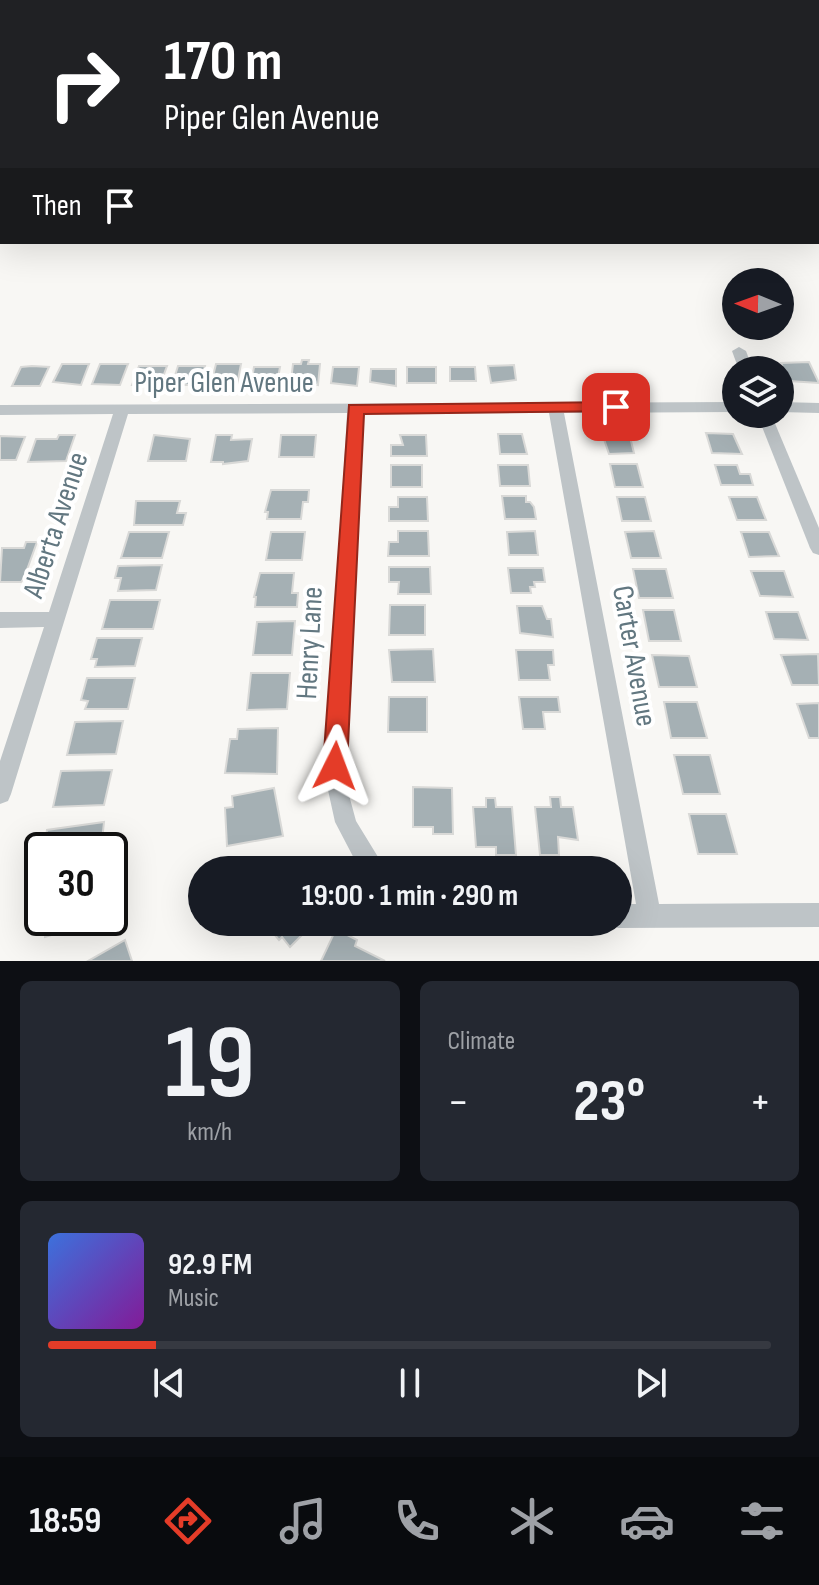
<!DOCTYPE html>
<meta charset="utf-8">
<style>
:root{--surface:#171b24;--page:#242831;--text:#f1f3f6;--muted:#9ea1a6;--line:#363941;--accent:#e43c28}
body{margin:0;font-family:"Sofia Sans Condensed",sans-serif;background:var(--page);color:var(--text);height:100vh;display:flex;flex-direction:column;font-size:30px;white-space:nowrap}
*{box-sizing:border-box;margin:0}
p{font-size:26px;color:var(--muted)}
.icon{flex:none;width:44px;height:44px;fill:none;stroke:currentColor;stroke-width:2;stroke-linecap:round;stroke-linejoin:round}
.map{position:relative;height:961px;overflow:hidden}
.side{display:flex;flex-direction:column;gap:20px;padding:20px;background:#0d0f14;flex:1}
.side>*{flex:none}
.hud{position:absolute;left:0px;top:0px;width:820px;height:244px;box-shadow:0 8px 32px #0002;background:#202124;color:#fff;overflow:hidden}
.needle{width:52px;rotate:271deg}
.tools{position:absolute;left:722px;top:268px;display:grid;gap:16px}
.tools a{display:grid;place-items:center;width:72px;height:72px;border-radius:50%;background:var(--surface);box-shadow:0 8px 32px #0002;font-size:40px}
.speed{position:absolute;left:24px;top:832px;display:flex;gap:16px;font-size:40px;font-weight:700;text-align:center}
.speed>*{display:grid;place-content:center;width:104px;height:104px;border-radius:50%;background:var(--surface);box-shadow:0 8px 32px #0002;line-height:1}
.speed .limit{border:4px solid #111;border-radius:12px;background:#fff;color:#111}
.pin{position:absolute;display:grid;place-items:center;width:68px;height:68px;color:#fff;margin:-34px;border-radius:16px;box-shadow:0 4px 12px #0006}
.me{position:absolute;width:88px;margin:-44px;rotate:3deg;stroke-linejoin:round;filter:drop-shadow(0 0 6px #0008)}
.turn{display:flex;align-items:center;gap:28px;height:168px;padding:0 32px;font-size:36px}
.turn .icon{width:104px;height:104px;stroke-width:2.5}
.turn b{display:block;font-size:56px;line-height:68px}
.then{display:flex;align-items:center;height:76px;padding:0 32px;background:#0003;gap:16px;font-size:30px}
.big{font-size:60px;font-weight:700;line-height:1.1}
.side .tile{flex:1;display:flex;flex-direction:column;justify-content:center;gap:12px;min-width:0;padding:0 28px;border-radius:12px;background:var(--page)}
.side .dial{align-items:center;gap:0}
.dial b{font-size:104px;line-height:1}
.song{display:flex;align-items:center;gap:24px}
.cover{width:96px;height:96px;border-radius:12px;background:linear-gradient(135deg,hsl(220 70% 55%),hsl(290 70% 35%))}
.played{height:8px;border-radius:4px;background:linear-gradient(90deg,var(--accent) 15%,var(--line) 15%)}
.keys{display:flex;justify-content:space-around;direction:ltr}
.heat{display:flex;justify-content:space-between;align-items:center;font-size:44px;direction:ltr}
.side .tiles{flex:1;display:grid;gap:20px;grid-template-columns:1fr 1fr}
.tile:last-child{grid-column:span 2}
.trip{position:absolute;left:188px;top:856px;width:444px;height:80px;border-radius:40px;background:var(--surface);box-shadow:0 8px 32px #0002;font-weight:700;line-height:80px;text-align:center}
.tabs{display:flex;height:128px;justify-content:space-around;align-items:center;background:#090b0e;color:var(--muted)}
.tabs .icon{width:56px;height:56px}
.tabs .current{color:var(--accent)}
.tabs b{font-size:36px;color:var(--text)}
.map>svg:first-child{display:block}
.building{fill:#a5b0b4;stroke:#d9d9d7;stroke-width:2}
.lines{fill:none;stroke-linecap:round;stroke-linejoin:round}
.street{fill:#bec4c7;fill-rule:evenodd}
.route{fill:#e43c28;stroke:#94271a;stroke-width:2}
.labels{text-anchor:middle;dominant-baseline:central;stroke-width:8;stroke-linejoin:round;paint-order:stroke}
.street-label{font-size:30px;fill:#627780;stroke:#fff}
</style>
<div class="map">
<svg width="819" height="961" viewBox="0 0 819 961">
<rect width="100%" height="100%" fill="#f8f7f4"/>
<g class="building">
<polygon points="302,360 309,360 308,364 320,364 318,385 291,381 293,364 301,364"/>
<polygon points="809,362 819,383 789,381 781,363"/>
<polygon points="62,364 89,364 81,385 53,382"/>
<polygon points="100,364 128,364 120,385 92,384"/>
<polygon points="216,364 241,364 237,385 223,385 224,380 212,380"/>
<polygon points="514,365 516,380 491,383 488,366"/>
<polygon points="139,366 167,366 160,385 132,385"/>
<polygon points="178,366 205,366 200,385 172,385"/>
<polygon points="21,367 32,366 49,367 40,386 12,386"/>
<polygon points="254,367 280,367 277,384 251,384"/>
<polygon points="333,367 359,367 357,386 331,383"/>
<rect x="407" y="367" width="29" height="16"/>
<polygon points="450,367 475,367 476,381 450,381"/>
<polygon points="371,369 396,369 396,386 370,382"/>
<polygon points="602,433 629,433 634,453 609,454"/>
<polygon points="706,433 733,434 742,454 712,453"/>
<polygon points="498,434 522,434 527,454 500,454"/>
<polygon points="59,435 75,435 66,461 28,462 36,439 57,439"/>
<polygon points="154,435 190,439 186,461 148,461"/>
<polygon points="216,435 232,435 231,440 252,439 248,461 223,464 223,462 211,462"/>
<polygon points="281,435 316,435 314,457 279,457"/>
<polygon points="400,435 426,435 427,456 391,456 391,445 403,445"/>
<polygon points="0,436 25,437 16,460 0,460"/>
<polygon points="610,464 637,464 643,487 615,487"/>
<rect x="391" y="465" width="31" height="22"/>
<polygon points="498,465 528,465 530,486 500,486"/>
<polygon points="715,465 737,465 740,474 750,474 753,485 721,485"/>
<polygon points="271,490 309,490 308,502 303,502 301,519 267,519 268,512 265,512"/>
<polygon points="502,496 526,496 526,502 530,502 534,507 536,519 505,519"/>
<polygon points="398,497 427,497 428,521 389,521 389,507 398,507"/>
<polygon points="617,497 645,497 651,521 622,521"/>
<polygon points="729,497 757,497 766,520 737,520"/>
<polygon points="136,501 180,501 177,513 186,513 183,525 134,525"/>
<polygon points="398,531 428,531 429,556 388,556 389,542 398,542"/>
<polygon points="535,531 538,555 509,555 507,532"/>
<polygon points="654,531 661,558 631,558 625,532"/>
<polygon points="129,532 169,532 162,558 121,558"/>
<polygon points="271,532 305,532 302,560 266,560"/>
<polygon points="741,532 769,532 779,556 749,557"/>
<polygon points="26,542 37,542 24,578 21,582 0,582 2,548 24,548"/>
<polygon points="162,565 156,590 118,591 121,578 115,578 118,566"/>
<polygon points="389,567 430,567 431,594 398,594 399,582 389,582"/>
<polygon points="508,568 543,568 545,582 534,582 535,587 530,587 531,593 511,593"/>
<polygon points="633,569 666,569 673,598 639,598"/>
<polygon points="751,571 784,571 793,597 760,596"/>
<polygon points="260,573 294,573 292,593 298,593 297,607 255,607 256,597 254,597"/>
<polygon points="110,600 160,600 153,629 102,629"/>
<polygon points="390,605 425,605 425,635 389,635"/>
<polygon points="517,606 542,606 547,619 551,619 553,637 520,633"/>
<polygon points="643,610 674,610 681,641 649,641"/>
<polygon points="766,612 798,612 808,640 774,639"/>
<polygon points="295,621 292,655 253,655 257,622"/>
<polygon points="97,638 142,638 135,666 95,667 97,659 91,659"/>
<polygon points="433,649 435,682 392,682 389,650"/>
<polygon points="516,650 553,650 554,665 548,665 550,680 519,680"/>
<polygon points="818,654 819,685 792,685 781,655"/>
<polygon points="652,655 689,656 697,687 659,687"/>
<polygon points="251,673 290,673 287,709 247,710"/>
<polygon points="87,678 135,678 128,709 85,709 88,701 81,700"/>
<polygon points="389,697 427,697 427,732 388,732"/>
<polygon points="519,697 558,697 560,712 543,712 545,729 523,729"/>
<polygon points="664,702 697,702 707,738 671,738"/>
<polygon points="819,703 819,738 809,738 797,704"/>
<polygon points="123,721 116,754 67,755 75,722"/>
<polygon points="278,728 277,774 225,773 230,739 237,739 238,729"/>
<polygon points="674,755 710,755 720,794 683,794"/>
<polygon points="112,770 104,805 53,807 61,771"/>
<polygon points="413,787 452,788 453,834 433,834 433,827 413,827"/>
<polygon points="274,788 283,836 227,846 225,808 233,807 232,796"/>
<polygon points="550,797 560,797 561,807 573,807 578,840 558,837 559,855 540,855 535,807 551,807"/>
<polygon points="486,798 495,798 496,807 512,807 516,855 496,855 496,847 476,847 473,807 486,807"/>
<polygon points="689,814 726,814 737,854 698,854"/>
<polygon points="104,822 101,850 44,850 47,830"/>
<polygon points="53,918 109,918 45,937 45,922"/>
<polygon points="264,922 315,922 290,947 282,937 279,940"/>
<polygon points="336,929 357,940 355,946 385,961 321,961"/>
<polygon points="125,940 132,961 88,961"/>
</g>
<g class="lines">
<g class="street">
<polygon points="28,0 36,0 27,2"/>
<polygon points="82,0 90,0 81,2"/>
<polygon points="219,0 227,0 218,2"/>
<polygon points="273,0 281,0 272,2"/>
<polygon points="326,0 334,0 325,2"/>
<rect x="390" y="0" width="8" height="2"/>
<rect x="0" y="6" width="2" height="4"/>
<rect x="0" y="21" width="2" height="4"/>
<polygon points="739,347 746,351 753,370 739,370 732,351"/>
<polygon points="736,402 736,412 564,413 659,904 819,903 819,927 618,928 610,924 609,922 618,922 618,904 636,904 549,413 362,413 345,766 349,795 356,821 386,870 361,870 358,866 335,822 326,781 347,413 128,414 11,794 8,801 0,804 0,761 44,627 0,628 0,612 49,612 113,414 0,415 0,405"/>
<polygon points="780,402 819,403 819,413 780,412"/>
<polygon points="757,414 771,414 819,528 819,555 813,553 810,548"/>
</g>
</g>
<polygon class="route" points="616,402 622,403 625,407 622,411 364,414 347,766 344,774 335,777 327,774 323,766 349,405"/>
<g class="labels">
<g class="street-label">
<text x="224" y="383">Piper Glen Avenue</text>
<text transform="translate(56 525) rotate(-72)">Alberta Avenue</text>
<text transform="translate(310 643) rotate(-87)">Henry Lane</text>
<text transform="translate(634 656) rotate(80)">Carter Avenue</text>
</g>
</g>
</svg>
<div class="tools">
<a><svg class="needle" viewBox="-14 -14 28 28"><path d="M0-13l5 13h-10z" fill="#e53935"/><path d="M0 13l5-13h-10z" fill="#9ea1a6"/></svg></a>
<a><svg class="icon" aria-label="layers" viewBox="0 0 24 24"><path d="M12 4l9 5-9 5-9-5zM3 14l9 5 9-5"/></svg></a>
</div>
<div class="speed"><div class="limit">30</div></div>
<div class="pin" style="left:616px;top:407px;background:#d93025"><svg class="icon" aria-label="arrive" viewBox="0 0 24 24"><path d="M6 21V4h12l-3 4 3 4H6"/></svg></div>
<svg class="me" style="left:335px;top:766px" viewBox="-20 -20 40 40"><path d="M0-17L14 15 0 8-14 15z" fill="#e43c28" stroke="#fff" stroke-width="4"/></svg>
<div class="trip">19:00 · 1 min · 290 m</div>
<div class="hud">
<div class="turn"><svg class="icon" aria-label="right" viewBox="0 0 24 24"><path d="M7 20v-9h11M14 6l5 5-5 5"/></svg><div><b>170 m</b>Piper Glen Avenue</div></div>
<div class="then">Then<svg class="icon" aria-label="arrive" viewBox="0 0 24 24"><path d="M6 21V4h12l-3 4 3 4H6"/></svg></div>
</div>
</div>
<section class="side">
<div class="tiles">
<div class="tile dial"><b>19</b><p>km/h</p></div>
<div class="tile"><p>Climate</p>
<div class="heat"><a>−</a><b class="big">23°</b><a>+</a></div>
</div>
<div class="tile">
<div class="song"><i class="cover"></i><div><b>92.9 FM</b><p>Music</p></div></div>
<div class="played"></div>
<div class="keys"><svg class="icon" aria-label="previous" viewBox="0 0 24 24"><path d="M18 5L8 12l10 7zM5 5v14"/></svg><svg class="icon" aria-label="pause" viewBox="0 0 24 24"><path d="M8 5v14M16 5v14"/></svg><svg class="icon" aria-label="next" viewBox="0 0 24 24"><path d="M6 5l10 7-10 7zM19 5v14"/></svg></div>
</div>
</div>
</section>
<nav class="tabs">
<b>18:59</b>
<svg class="icon current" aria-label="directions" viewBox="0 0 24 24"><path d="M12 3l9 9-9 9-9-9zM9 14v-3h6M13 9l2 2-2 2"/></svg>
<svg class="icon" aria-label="music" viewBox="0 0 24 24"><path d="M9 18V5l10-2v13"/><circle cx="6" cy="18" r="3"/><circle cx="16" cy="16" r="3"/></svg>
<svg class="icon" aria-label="phone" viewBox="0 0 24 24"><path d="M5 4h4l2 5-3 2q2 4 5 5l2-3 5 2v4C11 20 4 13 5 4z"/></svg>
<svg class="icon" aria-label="climate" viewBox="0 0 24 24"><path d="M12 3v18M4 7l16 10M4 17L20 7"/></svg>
<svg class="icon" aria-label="car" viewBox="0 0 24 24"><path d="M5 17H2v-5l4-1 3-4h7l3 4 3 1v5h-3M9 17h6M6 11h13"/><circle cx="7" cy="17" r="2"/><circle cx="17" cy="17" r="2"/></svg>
<svg class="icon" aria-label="filters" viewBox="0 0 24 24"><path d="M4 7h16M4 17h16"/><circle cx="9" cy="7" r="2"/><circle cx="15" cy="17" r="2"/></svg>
</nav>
